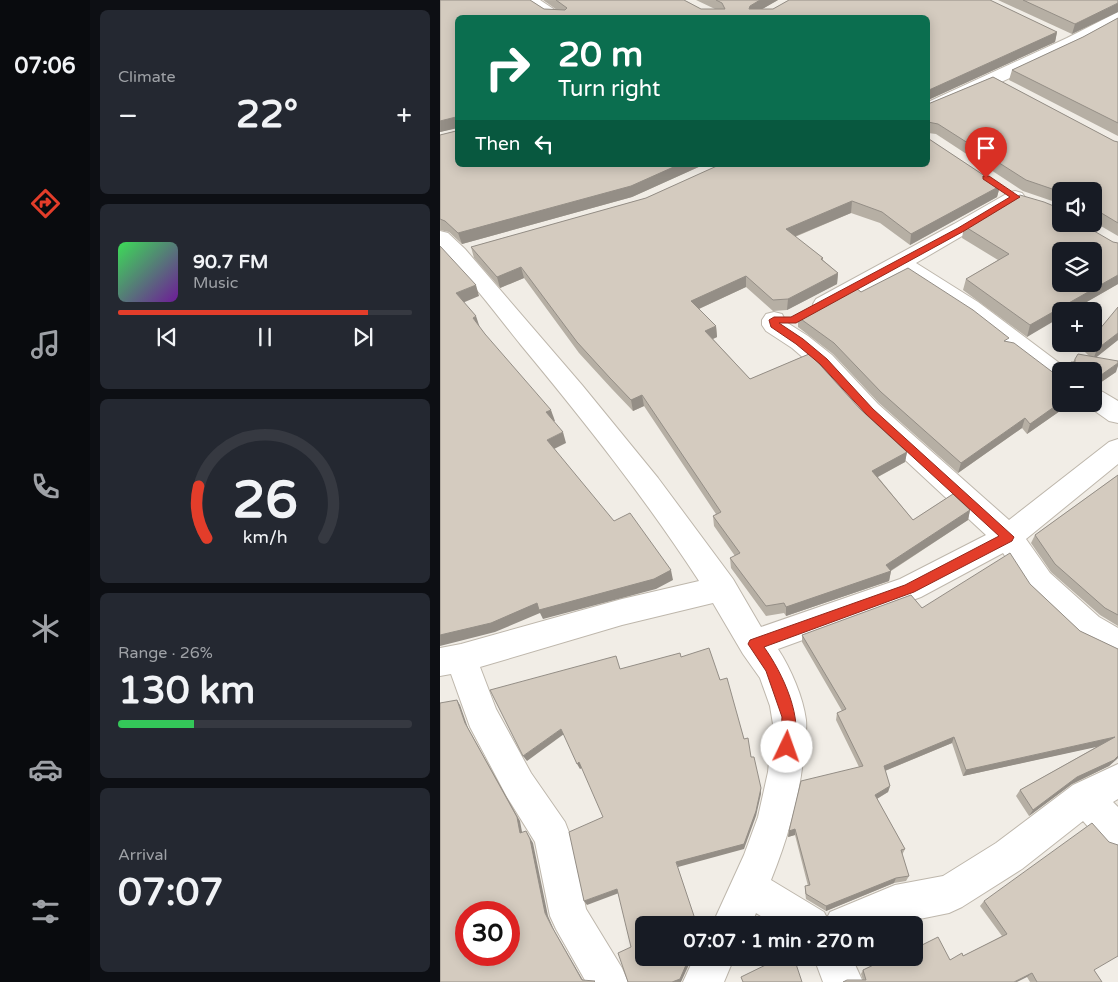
<!DOCTYPE html>
<meta charset="utf-8">
<style>
:root{--surface:#171b24;--page:#242831;--text:#f1f3f6;--muted:#9ea1a6;--line:#363941;--accent:#e33d2a}
body{margin:0;font-family:"Varela Round",sans-serif;background:var(--page);color:var(--text);height:100vh;display:flex;flex-direction:column;font-size:19px;white-space:nowrap}
*{box-sizing:border-box;margin:0}
p{font-size:16px;color:var(--muted)}
.icon{flex:none;width:28px;height:28px;fill:none;stroke:currentColor;stroke-width:2;stroke-linecap:round;stroke-linejoin:round}
.map{position:relative;flex:1;overflow:hidden}
.sheet{display:flex;flex-direction:column;gap:10px;padding:10px;background:#0d0f14;width:350px}
.sheet>*{flex:none}
.banner{position:absolute;left:15px;top:15px;width:475px;height:152px;border-radius:8px;box-shadow:0 2px 12px #0003;background:#0b6e4f;color:#fff;overflow:hidden}
.buttons{position:absolute;left:612px;top:182px;display:grid;gap:10px}
.buttons a{display:grid;place-items:center;width:50px;height:50px;border-radius:8px;background:var(--surface);box-shadow:0 2px 12px #0003;font-size:25px}
.speed{position:absolute;left:15px;top:901px;display:flex;gap:10px;font-size:25px;font-weight:700;text-align:center}
.speed>*{display:grid;place-content:center;width:65px;height:65px;border-radius:50%;background:var(--surface);box-shadow:0 2px 12px #0003;line-height:1}
.speed .limit{border:8px solid #d22;background:#fff;color:#111}
.pin{position:absolute;display:grid;place-items:center;width:42px;height:42px;color:#fff;margin:-51px -21px;border-radius:50% 50% 50% 0;rotate:-45deg;box-shadow:0 0 5px #0007}
.pin .icon{rotate:45deg}
.me{position:absolute;width:55px;margin:-28px;rotate:3deg;stroke-linejoin:round;filter:drop-shadow(0 0 4px #0008)}
.turn{display:flex;align-items:center;gap:18px;height:105px;padding:0 20px;font-size:22px}
.turn .icon{width:65px;height:65px;stroke-width:2.5}
.turn b{display:block;font-size:35px;line-height:42px}
.then{display:flex;align-items:center;height:48px;padding:0 20px;background:#0003;gap:10px;font-size:19px}
.big{font-size:38px;font-weight:700;line-height:1.1}
.sheet .widget{flex:1;display:flex;flex-direction:column;justify-content:center;gap:8px;min-width:0;padding:0 18px;border-radius:8px;background:var(--page)}
.sheet .dial{align-items:center;gap:0}
.dial svg{height:130px;overflow:visible;fill:none;stroke:var(--line);stroke-width:7;stroke-linecap:round;text-anchor:middle}
.dial text{fill:var(--text);stroke:none}
.song{display:flex;align-items:center;gap:15px}
.cover{width:60px;height:60px;border-radius:8px;background:linear-gradient(135deg,hsl(130 70% 55%),hsl(280 70% 35%))}
.played{height:5px;border-radius:2px;background:linear-gradient(90deg,var(--accent) 85%,var(--line) 85%)}
.keys{display:flex;justify-content:space-around;direction:ltr}
.heat{display:flex;justify-content:space-between;align-items:center;font-size:28px;direction:ltr}
.charge{height:8px;border-radius:4px;background:linear-gradient(90deg,#34c759 26%,var(--line) 0)}
.trip{position:absolute;left:195px;top:916px;width:288px;height:50px;border-radius:8px;background:var(--surface);box-shadow:0 2px 12px #0003;font-weight:700;line-height:50px;text-align:center}
main{display:flex;flex:1;min-height:0}
.menu{display:flex;flex-direction:column;width:90px;justify-content:space-around;align-items:center;background:#090b0e;color:var(--muted)}
.menu .icon{width:35px;height:35px}
.menu .selected{color:var(--accent)}
.menu b{font-size:22px;color:var(--text)}
.map>svg:first-child{display:block}
.lines{fill:none;stroke-linecap:round;stroke-linejoin:round}
.minor-casing{stroke:#beb7ac;stroke-width:2}
.minor{fill:#fff;fill-rule:evenodd}
.wall{fill:#b6afa4}
.shaded-wall{fill:#948e86}
.building{fill:#d4cbbf;stroke:#948e86;fill-rule:evenodd}
.route{fill:#e33d2a;stroke:#94281b}
</style>
<main>
<nav class="menu">
<b>07:06</b>
<svg class="icon selected" aria-label="directions" viewBox="0 0 24 24"><path d="M12 3l9 9-9 9-9-9zM9 14v-3h6M13 9l2 2-2 2"/></svg>
<svg class="icon" aria-label="music" viewBox="0 0 24 24"><path d="M9 18V5l10-2v13"/><circle cx="6" cy="18" r="3"/><circle cx="16" cy="16" r="3"/></svg>
<svg class="icon" aria-label="phone" viewBox="0 0 24 24"><path d="M5 4h4l2 5-3 2q2 4 5 5l2-3 5 2v4C11 20 4 13 5 4z"/></svg>
<svg class="icon" aria-label="climate" viewBox="0 0 24 24"><path d="M12 3v18M4 7l16 10M4 17L20 7"/></svg>
<svg class="icon" aria-label="car" viewBox="0 0 24 24"><path d="M5 17H2v-5l4-1 3-4h7l3 4 3 1v5h-3M9 17h6M6 11h13"/><circle cx="7" cy="17" r="2"/><circle cx="17" cy="17" r="2"/></svg>
<svg class="icon" aria-label="filters" viewBox="0 0 24 24"><path d="M4 7h16M4 17h16"/><circle cx="9" cy="7" r="2"/><circle cx="15" cy="17" r="2"/></svg>
</nav>
<section class="sheet">
<div class="widget"><p>Climate</p>
<div class="heat"><a>−</a><b class="big">22°</b><a>+</a></div>
</div>
<div class="widget">
<div class="song"><i class="cover"></i><div><b>90.7 FM</b><p>Music</p></div></div>
<div class="played"></div>
<div class="keys"><svg class="icon" aria-label="previous" viewBox="0 0 24 24"><path d="M18 5L8 12l10 7zM5 5v14"/></svg><svg class="icon" aria-label="pause" viewBox="0 0 24 24"><path d="M8 5v14M16 5v14"/></svg><svg class="icon" aria-label="next" viewBox="0 0 24 24"><path d="M6 5l10 7-10 7zM19 5v14"/></svg></div>
</div>
<div class="widget dial"><svg viewBox="0 0 100 80">
<path d="M14 69A42 42 0 1 1 86 69"/>
<path d="M14 69A42 42 0 0 1 9 37" stroke="#e33d2a"/>
<text x="50" y="56" font-size="32" font-weight="700">26</text>
<text x="50" y="72" font-size="11">km/h</text>
</svg></div>
<div class="widget"><p>Range · 26%</p><b class="big">130 km</b><div class="charge"></div></div>
<div class="widget"><p>Arrival</p><b class="big">07:07</b></div>
</section>
<div class="map">
<svg width="678" height="982" viewBox="0 0 678 982">
<rect width="100%" height="100%" fill="#f1ede6"/>
<g class="lines">
<g class="minor-casing">
<g id="minor">
<polygon points="81,0 100,0 127,18 107,18"/>
<polygon points="678,12 678,24 639,46 494,113 488,114 488,102 627,38"/>
<polygon points="575,191 582,193 585,197 582,201 476,263 538,302 630,371 621,371 621,386 612,383 602,376 532,319 460,272 392,309 384,312 376,309 373,304 376,299 514,224 568,193"/>
<path d="M 0,231 L 8,233 L 25,249 L 142,385 L 218,478 L 293,579 L 321,627 L 460,579 L 546,535 L 420,418 L 374,367 L 352,348 L 326,331 L 322,325 L 322,320 L 326,314 L 334,312 L 342,314 L 346,322 L 368,336 L 392,355 L 438,404 L 569,520 L 669,442 L 678,439 L 678,464 L 586,539 L 610,573 L 659,617 L 678,628 L 678,658 L 637,637 L 588,591 L 563,553 L 481,597 L 338,649 C 351,669 363,697 366,720 C 367,730 365,741 364,751 C 360,796 348,838 331,880 L 384,912 L 387,918 L 390,912 L 455,885 L 503,876 L 556,843 L 633,785 L 678,764 L 678,799 L 673,802 L 678,807 L 678,851 L 665,846 L 643,821 L 582,869 L 522,907 L 509,913 L 450,925 L 335,925 L 316,913 L 311,925 L 272,925 L 304,855 L 318,817 L 328,772 L 333,724 L 330,706 L 320,678 L 303,654 L 273,603 L 182,625 L 40,667 L 56,709 L 91,773 L 125,822 L 130,835 L 146,909 L 182,968 L 188,982 L 146,982 L 116,929 L 110,916 L 95,842 L 67,797 L 30,727 L 11,674 L 0,676 L 0,648 L 21,644 L 182,599 L 259,581 C 205,498 144,421 81,345 C 55,313 30,278 0,250 Z"/>
<polygon points="654,389 663,392 678,401 678,423 669,421 645,404 654,404"/>
<polygon points="254,958 294,958 284,982 243,982"/>
<polygon points="374,958 412,958 423,982 383,982"/>
</g>
</g>
<use href="#minor" class="minor"/>
</g>
<g class="wall">
<polygon points="0,0 90,0 104,9 117,10 103,0 244,0 261,9 275,9 256,0 338,0 322,9 333,9 349,0 549,0 617,32 615,42 488,100 488,104 553,77 674,141 678,142 678,236 654,222 654,191 621,191 621,204 583,191 496,134 488,133 489,139 560,186 557,197 470,245 440,223 411,213 355,237 383,258 383,260 398,273 397,284 347,310 333,311 306,287 259,309 276,326 277,337 273,339 310,379 369,354 373,357 420,409 467,452 465,462 438,477 473,520 513,494 530,510 528,520 451,571 449,581 346,616 344,613 326,616 291,568 290,558 295,556 274,526 273,516 276,514 204,406 193,411 172,389 139,353 84,278 60,288 34,258 31,247 206,198 280,165 488,165 488,18 18,18 18,165 263,165 192,197 22,244 9,232 0,230 0,135 16,131 16,128 0,132"/>
<polygon points="558,0 678,0 632,34"/>
<polygon points="678,18 678,136 569,80 572,70 643,37"/>
<polygon points="621,224 673,242 678,243 678,284 631,311 621,311 587,337 523,290 526,279 558,260 522,238 524,226"/>
<polygon points="421,292 568,342 615,374 621,404 630,404 587,434 582,428 518,473 439,403 393,354 358,327 358,317"/>
<polygon points="678,307 678,340 656,357 676,372 654,387 654,371 626,371 627,368 633,362 635,359 649,356 645,352 648,344 654,344"/>
<polygon points="678,475 678,626 660,615 611,572 591,543 595,535"/>
<polygon points="590,584 640,631 678,649 678,758 669,766 632,784 589,816 576,796 580,790 658,746 523,776 512,743 445,771 450,786 448,792 437,799 465,849 462,855 469,876 466,881 454,883 386,911 366,899 365,891 365,886 368,886 355,835 348,837 349,831 419,767 396,720 397,713 402,711 362,642 362,635"/>
<polygon points="544,901 654,970 662,982 590,982 587,977 423,980 421,974 423,970 510,960 523,956 562,936 540,906"/>
</g>
<g class="shaded-wall">
<polygon points="320,0 338,0 310,16 310,18 310,6"/>
<polygon points="678,3 678,12 632,34 635,24"/>
<polygon points="617,32 615,42 488,100 489,90"/>
<polygon points="16,117 18,128 0,132 0,121"/>
<polygon points="238,165 263,165 192,197 22,244 18,233"/>
<polygon points="560,186 557,197 470,245 471,234"/>
<polygon points="412,201 411,213 346,240 346,229"/>
<polygon points="81,267 84,278 60,288 57,277"/>
<polygon points="398,273 397,284 347,310 348,299"/>
<polygon points="678,275 678,284 631,311 621,311 621,317 587,337 590,325"/>
<polygon points="306,276 306,287 252,312 251,301"/>
<polygon points="36,285 39,296 20,304 16,293"/>
<polygon points="36,316 40,328 33,318"/>
<polygon points="276,326 277,337 266,342 265,331"/>
<polygon points="678,333 678,340 653,360 657,349"/>
<polygon points="678,363 678,366 676,372 654,387 654,380"/>
<polygon points="202,395 204,406 193,411 191,400"/>
<polygon points="621,402 621,404 630,404 587,434 590,424"/>
<polygon points="111,410 115,421 110,423 106,412"/>
<polygon points="585,418 582,428 518,473 521,463"/>
<polygon points="123,432 126,443 110,451 107,440"/>
<polygon points="467,452 465,462 430,481 432,471"/>
<polygon points="530,510 528,520 450,571 451,571 449,581 346,616 346,607 446,565"/>
<polygon points="231,570 233,580 216,589 103,619 100,613 55,632 0,646 0,635 97,603"/>
<polygon points="17,700 20,705 28,728 80,821 83,837 80,833 25,723"/>
<polygon points="121,729 124,734 87,761 83,756"/>
<polygon points="514,737 512,743 442,772 444,766"/>
<polygon points="675,737 670,744 523,776 526,770"/>
<polygon points="678,756 678,758 669,766 632,784 589,816 593,810 637,777"/>
<polygon points="139,762 142,768 140,769 137,764"/>
<polygon points="450,786 448,792 433,801 435,795"/>
<polygon points="321,788 321,794 316,816 304,849 238,867 236,862"/>
<polygon points="355,829 355,835 348,837 349,831"/>
<polygon points="86,831 93,843 108,916 114,930 144,982 142,980 112,927 105,913"/>
<polygon points="456,878 454,883 386,911 386,906"/>
<polygon points="177,889 179,893 147,905 144,901"/>
<polygon points="249,958 252,958 241,982 232,982"/>
<polygon points="592,973 587,977 577,982 574,982"/>
</g>
<g class="building">
<polygon points="0,0 90,0 104,9 125,10 127,8 116,0 244,0 261,9 285,9 282,3 276,0 320,0 310,6 309,9 333,9 349,0 550,0 617,32 489,90 488,104 553,77 674,141 678,142 678,223 658,211 654,211 654,191 621,191 621,192 586,180 498,124 488,122 489,139 560,186 471,234 442,212 412,201 346,229 383,258 381,259 398,273 348,299 333,300 306,276 251,301 276,326 265,331 310,379 369,354 373,357 420,409 467,452 432,471 473,520 513,494 530,510 446,565 451,571 346,607 344,603 326,606 290,558 300,553 273,516 281,512 202,395 191,400 170,378 137,342 81,267 57,277 31,247 206,198 279,165 488,165 488,18 18,18 18,165 238,165 191,186 18,233 5,221 0,219 0,135 16,131 16,117 0,121"/>
<polygon points="583,0 678,0 678,3 635,24"/>
<polygon points="678,18 678,123 572,70 643,37"/>
<path d="M 580,195 L 604,202 L 621,209 L 621,224 L 642,224 L 673,242 L 678,243 L 678,275 L 590,325 L 526,279 L 569,254 L 524,226 ZM 621,251 L 654,251 L 654,284 L 621,284 Z"/>
<polygon points="0,246 36,285 16,293 36,316 33,318 45,334 111,410 106,412 123,432 107,440 174,521 190,513 231,570 214,579 99,610 97,603 51,623 0,635"/>
<polygon points="468,268 533,310 569,338 564,341 574,343 615,374 621,376 621,402 590,424 585,418 521,463 441,392 394,343 358,317 415,287 421,292"/>
<polygon points="678,307 678,333 657,349 652,344 654,344 654,336"/>
<polygon points="638,354 678,361 678,363 654,380 654,371 626,371 627,368 631,362 635,362 635,359"/>
<polygon points="678,475 678,615 665,608 615,564 595,535"/>
<polygon points="570,553 590,584 640,631 678,649 678,756 674,760 637,777 593,810 580,790 675,737 526,770 514,737 444,766 450,786 435,795 465,849 461,850 469,876 456,878 386,906 366,894 365,886 370,885 355,829 349,831 361,781 423,766 397,713 406,709 362,635 471,595 482,608"/>
<polygon points="269,648 280,680 287,678 304,739 308,738 311,757 314,757 321,788 316,811 304,844 236,862 257,925 204,925 204,958 249,958 240,979 232,982 188,982 178,953 191,947 177,889 144,901 129,832 163,817 139,762 137,764 121,729 83,756 50,690 176,656 180,669 240,653 241,657"/>
<path d="M 17,700 L 25,723 L 77,817 L 80,833 L 86,831 L 90,839 L 105,913 L 112,927 L 142,980 L 155,981 L 154,982 L 0,982 L 0,703 ZM 26,912 L 69,912 L 69,955 L 26,955 Z"/>
<polygon points="652,823 669,842 678,845 678,956 654,970 662,982 597,982 592,973 574,982 403,982 407,980 426,980 423,970 448,958 474,958 474,949 498,937 510,960 522,953 523,956 567,934 544,901"/>
<polygon points="340,958 354,958 362,982 303,982 301,977"/>
</g>
<path class="route" d="M 543,176 L 549,176 L 580,197 L 524,231 L 356,323 L 339,323 L 363,339 L 387,359 L 433,409 L 574,537 L 572,541 L 474,592 L 324,647 C 342,672 366,721 352,752 L 347,754 L 342,752 L 340,747 L 342,717 L 326,671 L 308,644 L 310,640 L 465,585 L 559,536 L 426,414 L 380,364 L 356,344 L 331,327 L 329,320 L 334,317 L 351,317 L 518,228 L 570,197 L 543,179 Z"/>
</svg>
<div class="buttons">
<a><svg class="icon" aria-label="sound" viewBox="0 0 24 24"><path d="M4 9h4l5-4v14l-5-4H4zM17 9q2 3 0 6"/></svg></a>
<a><svg class="icon" aria-label="layers" viewBox="0 0 24 24"><path d="M12 4l9 5-9 5-9-5zM3 14l9 5 9-5"/></svg></a>
<a>+</a>
<a>−</a>
</div>
<div class="speed"><div class="limit">30</div></div>
<div class="pin" style="left:546px;top:178px;background:#d93025"><svg class="icon" aria-label="arrive" viewBox="0 0 24 24"><path d="M6 21V4h12l-3 4 3 4H6"/></svg></div>
<svg class="me" style="left:347px;top:747px" viewBox="-20 -20 40 40"><circle r="19" fill="#fff"/><path d="M0-13L10 11 0 6-10 11z" fill="#e33d2a"/></svg>
<div class="trip">07:07 · 1 min · 270 m</div>
<div class="banner">
<div class="turn"><svg class="icon" aria-label="right" viewBox="0 0 24 24"><path d="M7 20v-9h11M14 6l5 5-5 5"/></svg><div><b>20 m</b>Turn right</div></div>
<div class="then">Then<svg class="icon" aria-label="left" viewBox="0 0 24 24"><path d="M17 20v-9H6M10 6l-5 5 5 5"/></svg></div>
</div>
</div>
</main>
